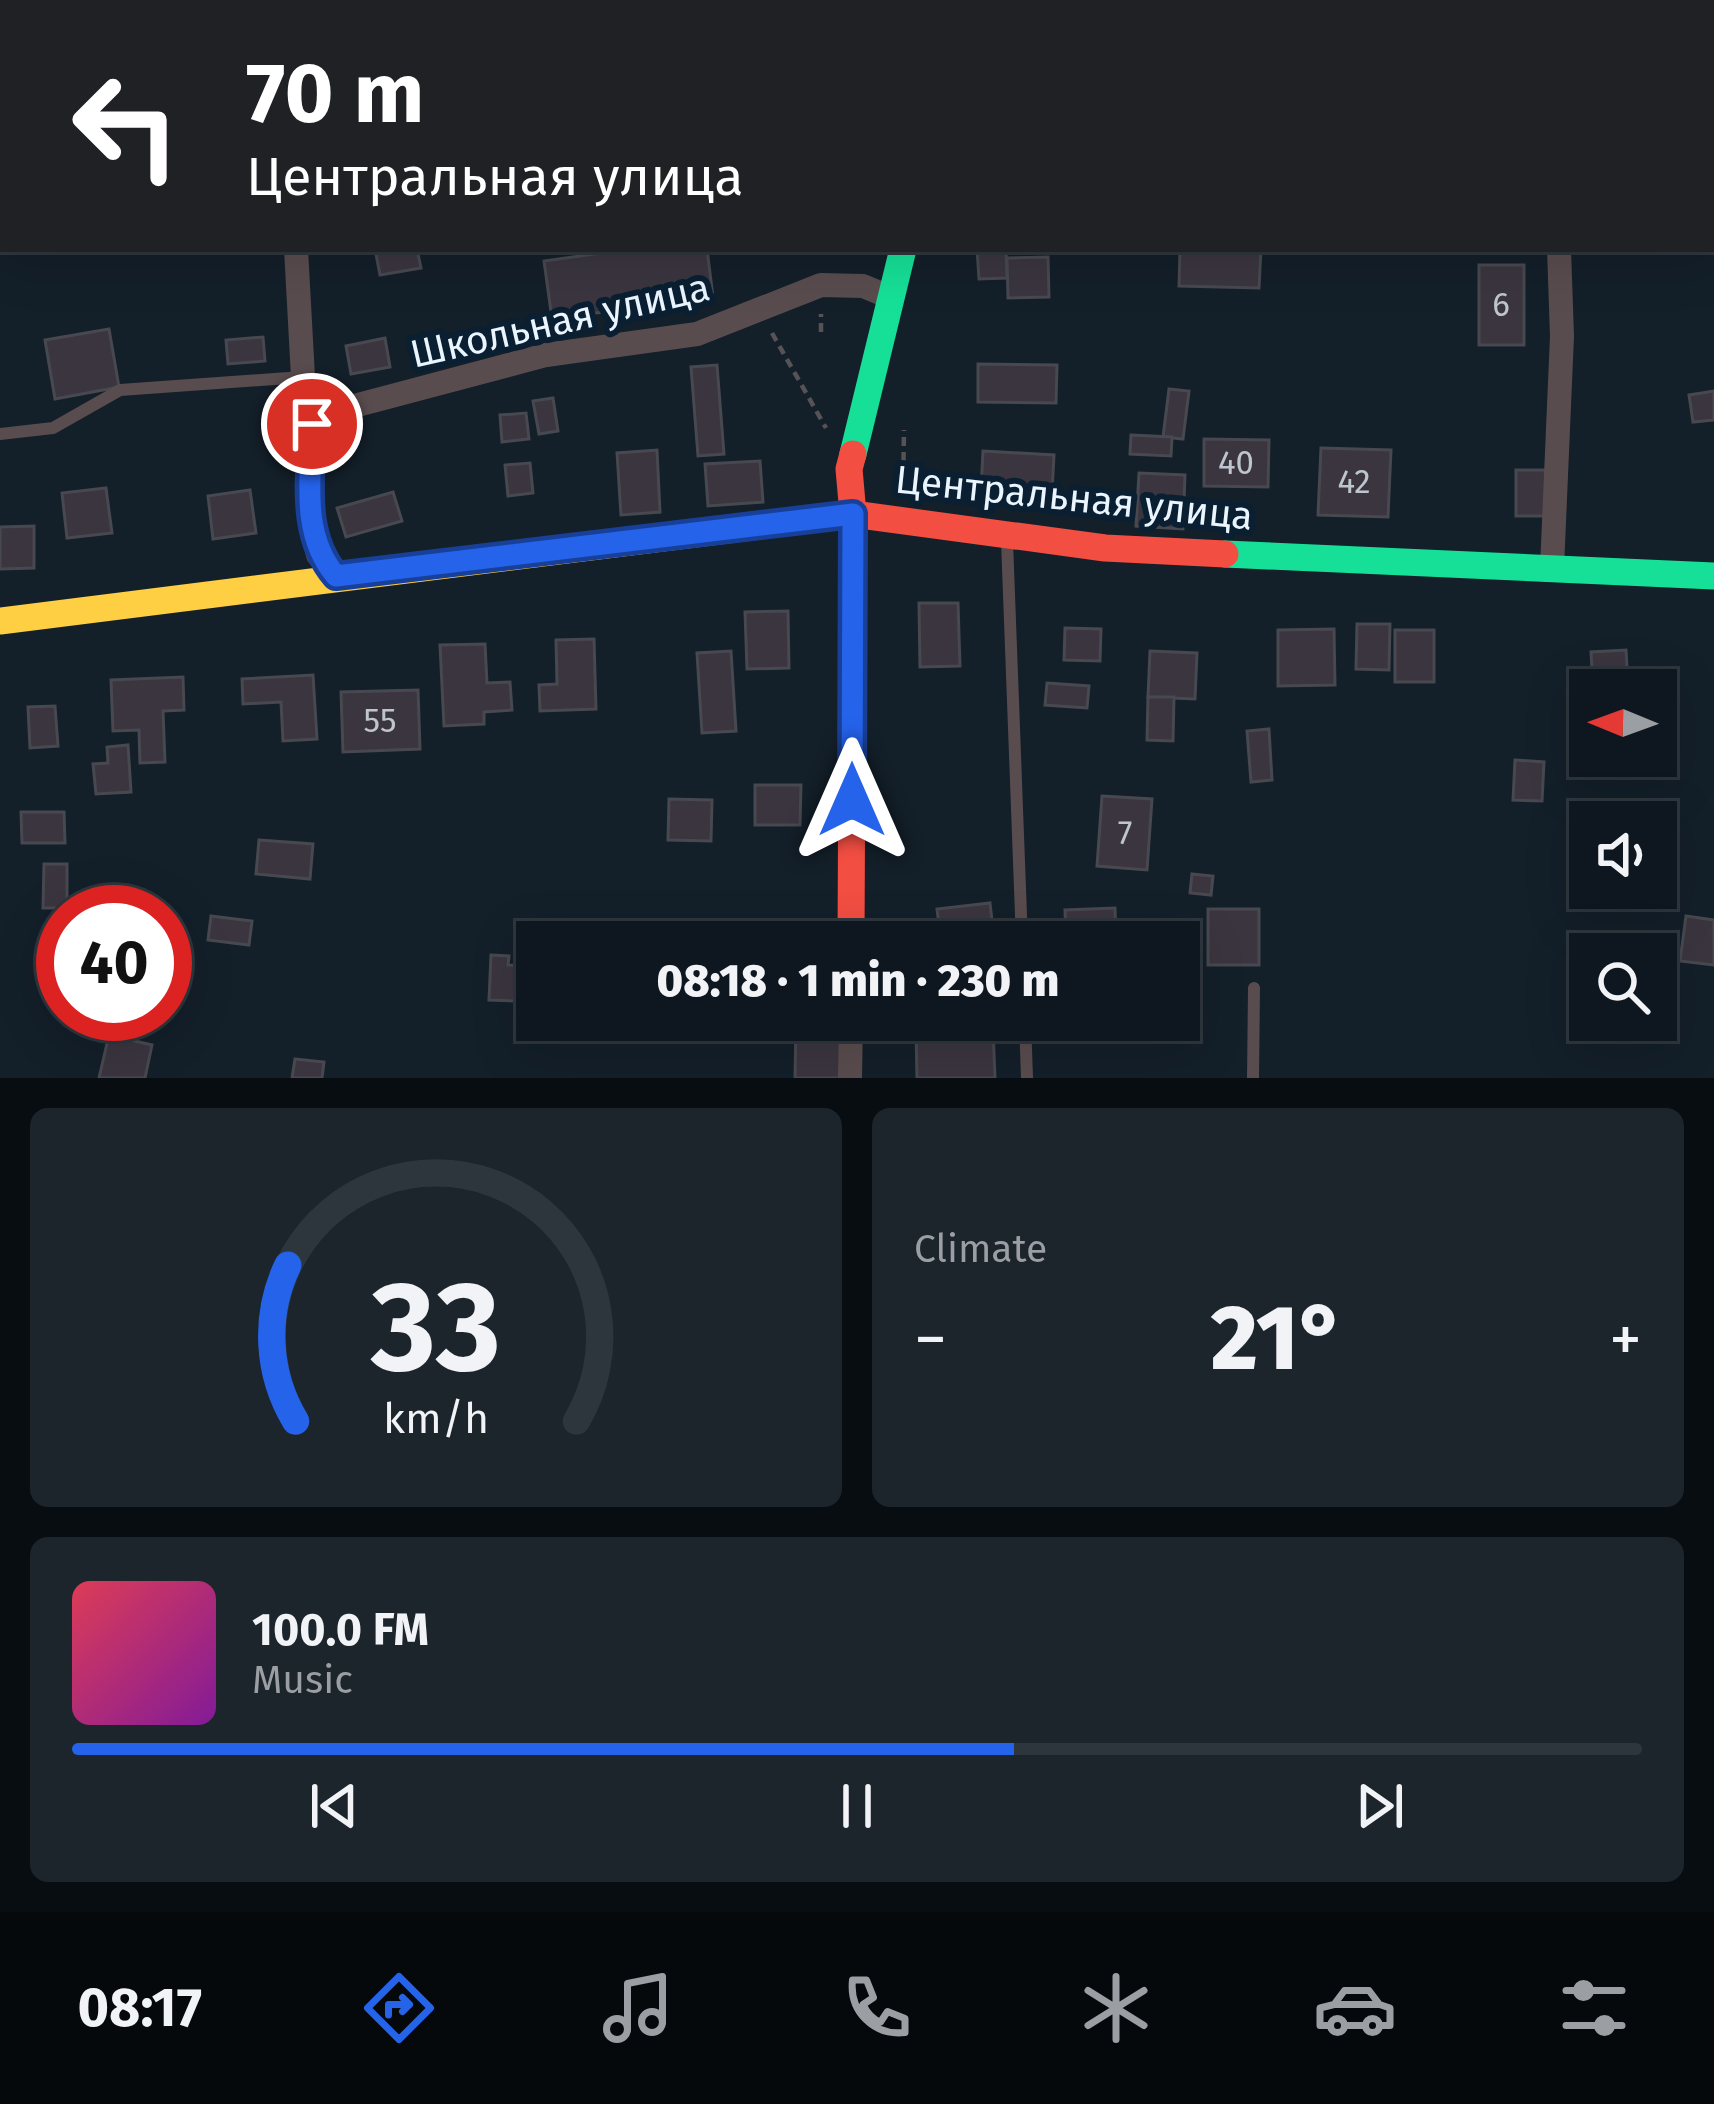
<!DOCTYPE html>
<meta charset="utf-8">
<style>
:root{--surface:#0e171f;--page:#1c242c;--text:#f1f3f6;--muted:#9b9fa4;--line:#2e363d;--accent:#2563eb}
body{margin:0;font-family:"Fira Sans",sans-serif;background:var(--page);color:var(--text);height:100vh;display:flex;flex-direction:column;font-size:45px;white-space:nowrap}
*{box-sizing:border-box;margin:0}
p{font-size:39px;color:var(--muted)}
.icon{flex:none;width:66px;height:66px;fill:none;stroke:currentColor;stroke-width:2;stroke-linecap:round;stroke-linejoin:round}
.map{position:relative;height:1078px;overflow:hidden}
.panel{display:flex;flex-direction:column;gap:30px;padding:30px;background:#080d11;flex:1}
.panel>*{flex:none}
.hud{position:absolute;left:0px;top:0px;width:1716px;height:252px;box-shadow:0 12px 48px #0002,0 0 0 3px var(--line);background:#202124;color:#fff;overflow:hidden}
.needle{width:78px;rotate:271deg}
.controls{position:absolute;left:1569px;top:669px;display:grid;gap:24px}
.controls a{display:grid;place-items:center;width:108px;height:108px;border-radius:0px;background:var(--surface);box-shadow:0 12px 48px #0002,0 0 0 3px var(--line);font-size:60px}
.speed{position:absolute;left:36px;top:885px;display:flex;gap:24px;font-size:60px;font-weight:700;text-align:center}
.speed>*{display:grid;place-content:center;width:156px;height:156px;border-radius:50%;background:var(--surface);box-shadow:0 12px 48px #0002,0 0 0 3px var(--line);line-height:1}
.speed .limit{border:18px solid #d22;background:#fff;color:#111}
.pin{position:absolute;display:grid;place-items:center;width:102px;height:102px;color:#fff;margin:-51px;border:6px solid #fff;border-radius:50%;box-shadow:0 3px 12px #0007}
.me{position:absolute;width:132px;margin:-66px;rotate:0deg;stroke-linejoin:round;filter:drop-shadow(0 0 9px #0008)}
.turn{display:flex;align-items:center;gap:42px;height:252px;padding:0 48px;font-size:54px}
.turn .icon{width:156px;height:156px;stroke-width:2.5}
.turn b{display:block;font-size:84px;line-height:102px}
.big{font-size:90px;font-weight:800;line-height:1.1}
.panel .card{flex:1;display:flex;flex-direction:column;justify-content:center;gap:18px;min-width:0;padding:0 42px;border-radius:18px;background:var(--page)}
.panel .dial{align-items:center;gap:0}
.dial svg{height:312px;overflow:visible;fill:none;stroke:var(--line);stroke-width:7;stroke-linecap:round;text-anchor:middle}
.dial text{fill:var(--text);stroke:none}
.song{display:flex;align-items:center;gap:36px}
.cover{width:144px;height:144px;border-radius:18px;background:linear-gradient(135deg,hsl(350 70% 55%),hsl(290 70% 35%))}
.played{height:12px;border-radius:6px;background:linear-gradient(90deg,var(--accent) 60%,var(--line) 60%)}
.keys{display:flex;justify-content:space-around;direction:ltr}
.heat{display:flex;justify-content:space-between;align-items:center;font-size:66px;direction:ltr}
.panel .tiles{flex:1;display:grid;gap:30px;grid-template-columns:1fr 1fr}
.card:last-child{grid-column:span 2}
.trip{position:absolute;left:516px;top:921px;width:684px;height:120px;border-radius:0px;background:var(--surface);box-shadow:0 12px 48px #0002,0 0 0 3px var(--line);font-weight:800;line-height:120px;text-align:center}
.menu{display:flex;height:192px;justify-content:space-around;align-items:center;background:#06090c;color:var(--muted)}
.menu .icon{width:84px;height:84px}
.menu .on{color:var(--accent)}
.menu b{font-size:54px;color:var(--text)}
.map>svg:first-child{display:block}
.building{fill:#3a353f;stroke:#484850;stroke-width:3}
.lines{fill:none;stroke-linecap:round;stroke-linejoin:round}
.path{stroke:#565255;stroke-width:4.5;stroke-dasharray:9 6;stroke-linecap:butt}
.lane{stroke:#594c4e;stroke-width:12}
.street{stroke:#594c4e;stroke-width:24}
.fast{stroke:#16e098;stroke-width:27}
.slow{stroke:#ffcf43;stroke-width:27}
.jam{stroke:#f24e42;stroke-width:27}
.route-casing{stroke:#184099;stroke-width:30}
.route{stroke:#2563eb;stroke-width:21}
.labels{text-anchor:middle;dominant-baseline:central;stroke-width:12;stroke-linejoin:round;paint-order:stroke}
.number-label{font-size:33px;fill:#bec5cf}
.street-label{font-size:39px;fill:#eaf5ff;stroke:#0a2032}
</style>
<div class="map">
<svg width="1714" height="1078" viewBox="0 0 1714 1078">
<rect width="100%" height="100%" fill="#131f29"/>
<g class="building">
<polygon points="375,249 417,249 421,268 380,275"/>
<polygon points="630,249 707,249 713,297 552,319 544,261"/>
<polygon points="977,249 1006,249 1007,278 979,279"/>
<polygon points="1180,249 1261,249 1259,288 1179,286"/>
<polygon points="1048,257 1049,297 1008,298 1007,258"/>
<rect x="1479" y="265" width="45" height="80"/>
<polygon points="109,329 119,387 55,399 45,340"/>
<polygon points="263,337 265,361 228,364 226,340"/>
<polygon points="385,338 390,367 351,374 346,346"/>
<polygon points="978,364 1057,365 1056,403 978,402"/>
<polygon points="717,365 724,454 698,456 691,367"/>
<polygon points="1169,389 1189,391 1183,439 1163,437"/>
<polygon points="1714,391 1714,420 1693,422 1689,395"/>
<polygon points="553,398 558,431 539,434 533,401"/>
<polygon points="526,413 529,439 502,442 500,415"/>
<polygon points="1131,435 1172,437 1171,456 1130,454"/>
<polygon points="1204,439 1269,440 1268,487 1204,486"/>
<polygon points="1321,448 1391,450 1388,517 1318,515"/>
<polygon points="657,450 660,512 621,515 617,453"/>
<polygon points="983,451 1054,455 1052,493 981,490"/>
<polygon points="760,461 763,502 708,506 705,464"/>
<polygon points="530,463 533,493 508,496 505,465"/>
<rect x="1516" y="470" width="32" height="46"/>
<polygon points="1139,473 1185,475 1183,529 1136,526"/>
<polygon points="106,488 112,533 67,538 62,493"/>
<polygon points="250,490 256,533 213,539 208,496"/>
<polygon points="393,492 402,521 346,537 337,508"/>
<polygon points="34,526 34,568 0,569 0,527"/>
<polygon points="919,603 958,603 960,666 920,667"/>
<polygon points="788,611 789,668 747,669 745,612"/>
<polygon points="1357,624 1390,624 1389,670 1356,669"/>
<polygon points="1065,628 1101,629 1100,661 1064,660"/>
<polygon points="1334,629 1335,685 1278,686 1278,630"/>
<rect x="1395" y="630" width="39" height="52"/>
<polygon points="594,639 596,709 540,711 539,685 557,684 556,640"/>
<polygon points="485,644 487,683 510,682 512,710 484,712 484,724 444,726 440,645"/>
<polygon points="1626,650 1628,684 1593,687 1591,652"/>
<polygon points="731,651 736,731 702,733 697,653"/>
<polygon points="1150,651 1197,653 1195,699 1148,697"/>
<polygon points="313,675 317,739 283,741 281,702 243,704 242,679"/>
<polygon points="183,677 184,710 163,711 165,762 140,763 139,730 113,731 111,680"/>
<polygon points="1047,683 1089,686 1087,708 1045,705"/>
<polygon points="418,690 420,749 343,752 341,692"/>
<polygon points="1148,697 1174,697 1173,741 1147,740"/>
<polygon points="55,706 58,746 30,748 28,707"/>
<polygon points="1269,729 1272,780 1251,782 1247,731"/>
<polygon points="128,745 131,792 96,794 93,764 108,763 107,747"/>
<polygon points="1515,760 1544,762 1542,801 1513,800"/>
<polygon points="755,785 801,785 800,825 755,825"/>
<polygon points="1102,796 1152,799 1147,870 1097,866"/>
<polygon points="669,799 712,800 711,841 668,840"/>
<polygon points="21,812 64,812 65,843 22,843"/>
<polygon points="259,840 313,844 310,879 256,874"/>
<polygon points="44,864 67,864 67,908 43,908"/>
<polygon points="1192,874 1213,876 1211,895 1190,893"/>
<polygon points="990,903 994,938 941,942 937,909"/>
<polygon points="1115,908 1116,942 1066,942 1065,910"/>
<rect x="1208" y="909" width="51" height="56"/>
<polygon points="211,916 252,921 249,945 208,940"/>
<polygon points="1686,916 1714,920 1714,965 1680,961"/>
<polygon points="491,955 509,956 508,965 537,966 537,1020 560,1020 560,1036 518,1035 519,1001 489,1000"/>
<polygon points="796,1023 842,1025 840,1078 795,1078"/>
<polygon points="993,1028 995,1078 917,1078 916,1031"/>
<polygon points="109,1035 152,1045 145,1078 99,1078"/>
<polygon points="295,1059 324,1062 322,1078 292,1078"/>
</g>
<g class="lines">
<g class="path">
<polyline points="262,0 263,3"/>
<polyline points="821,332 821,314"/>
<polyline points="772,333 826,428"/>
<polyline points="903,491 904,430"/>
</g>
<g class="lane">
<polyline points="0,434 53,428 120,390 302,377"/>
<polyline points="1007,541 1022,942"/>
<polyline points="1025,1020 1027,1078"/>
<polyline points="1253,1078 1254,988"/>
</g>
<g class="street">
<polyline points="193,0 202,3"/>
<polyline points="907,0 907,3"/>
<polyline points="1552,0 1552,3"/>
<polyline points="148,3 162,0"/>
<polyline points="0,37 3,36"/>
<polyline points="296,249 303,377 312,425 310,519 318,555 336,576"/>
<polyline points="312,425 354,406 546,355 697,334 821,285 863,286 892,298"/>
<polyline points="1552,568 1562,336 1559,249"/>
<polyline points="850,1078 851,1020"/>
</g>
<g class="fast">
<polyline points="853,454 903,249"/>
<polyline points="1225,554 1714,576"/>
</g>
<polyline class="slow" points="0,621 799,521"/>
<g class="jam">
<polyline points="799,521 853,514 1105,548 1225,554"/>
<polyline points="851,942 853,514 849,469 853,454"/>
</g>
</g>
<g class="lines">
<g class="route-casing">
<path id="route" d="M 312,424 C 311,477 300,534 336,576 L 853,514 L 852,800"/>
</g>
<use href="#route" class="route"/>
</g>
<g class="labels">
<g class="number-label">
<text x="1501" y="305">6</text>
<text x="1236" y="463">40</text>
<text x="1354" y="482">42</text>
<text x="380" y="721">55</text>
<text x="1125" y="833">7</text>
</g>
<g class="street-label">
<text transform="translate(560 321) rotate(-13)">Школьная улица</text>
<text transform="translate(1074 498) rotate(6)">Центральная улица</text>
</g>
</g>
</svg>
<div class="controls">
<a><svg class="needle" viewBox="-14 -14 28 28"><path d="M0-13l5 13h-10z" fill="#e53935"/><path d="M0 13l5-13h-10z" fill="#9b9fa4"/></svg></a>
<a><svg class="icon" aria-label="sound" viewBox="0 0 24 24"><path d="M4 9h4l5-4v14l-5-4H4zM17 9q2 3 0 6"/></svg></a>
<a><svg class="icon" aria-label="search" viewBox="0 0 24 24"><circle cx="10" cy="10" r="6"/><path d="M15 15l6 6"/></svg></a>
</div>
<div class="speed"><div class="limit">40</div></div>
<div class="pin" style="left:312px;top:424px;background:#d93025"><svg class="icon" aria-label="arrive" viewBox="0 0 24 24"><path d="M6 21V4h12l-3 4 3 4H6"/></svg></div>
<svg class="me" style="left:852px;top:800px" viewBox="-20 -20 40 40"><path d="M0-17L14 15 0 8-14 15z" fill="#2563eb" stroke="#fff" stroke-width="4"/></svg>
<div class="trip">08:18 · 1 min · 230 m</div>
<div class="hud">
<div class="turn"><svg class="icon" aria-label="left" viewBox="0 0 24 24"><path d="M17 20v-9H6M10 6l-5 5 5 5"/></svg><div><b>70 m</b>Центральная улица</div></div>
</div>
</div>
<section class="panel">
<div class="tiles">
<div class="card dial"><svg viewBox="0 0 100 80">
<path d="M14 69A42 42 0 1 1 86 69"/>
<path d="M14 69A42 42 0 0 1 12 29" stroke="#2563eb"/>
<text x="50" y="56" font-size="32" font-weight="700">33</text>
<text x="50" y="72" font-size="11">km/h</text>
</svg></div>
<div class="card"><p>Climate</p>
<div class="heat"><a>−</a><b class="big">21°</b><a>+</a></div>
</div>
<div class="card">
<div class="song"><i class="cover"></i><div><b>100.0 FM</b><p>Music</p></div></div>
<div class="played"></div>
<div class="keys"><svg class="icon" aria-label="previous" viewBox="0 0 24 24"><path d="M18 5L8 12l10 7zM5 5v14"/></svg><svg class="icon" aria-label="pause" viewBox="0 0 24 24"><path d="M8 5v14M16 5v14"/></svg><svg class="icon" aria-label="next" viewBox="0 0 24 24"><path d="M6 5l10 7-10 7zM19 5v14"/></svg></div>
</div>
</div>
</section>
<nav class="menu">
<b>08:17</b>
<svg class="icon on" aria-label="directions" viewBox="0 0 24 24"><path d="M12 3l9 9-9 9-9-9zM9 14v-3h6M13 9l2 2-2 2"/></svg>
<svg class="icon" aria-label="music" viewBox="0 0 24 24"><path d="M9 18V5l10-2v13"/><circle cx="6" cy="18" r="3"/><circle cx="16" cy="16" r="3"/></svg>
<svg class="icon" aria-label="phone" viewBox="0 0 24 24"><path d="M5 4h4l2 5-3 2q2 4 5 5l2-3 5 2v4C11 20 4 13 5 4z"/></svg>
<svg class="icon" aria-label="climate" viewBox="0 0 24 24"><path d="M12 3v18M4 7l16 10M4 17L20 7"/></svg>
<svg class="icon" aria-label="car" viewBox="0 0 24 24"><path d="M5 17H2v-5l4-1 3-4h7l3 4 3 1v5h-3M9 17h6M6 11h13"/><circle cx="7" cy="17" r="2"/><circle cx="17" cy="17" r="2"/></svg>
<svg class="icon" aria-label="filters" viewBox="0 0 24 24"><path d="M4 7h16M4 17h16"/><circle cx="9" cy="7" r="2"/><circle cx="15" cy="17" r="2"/></svg>
</nav>
